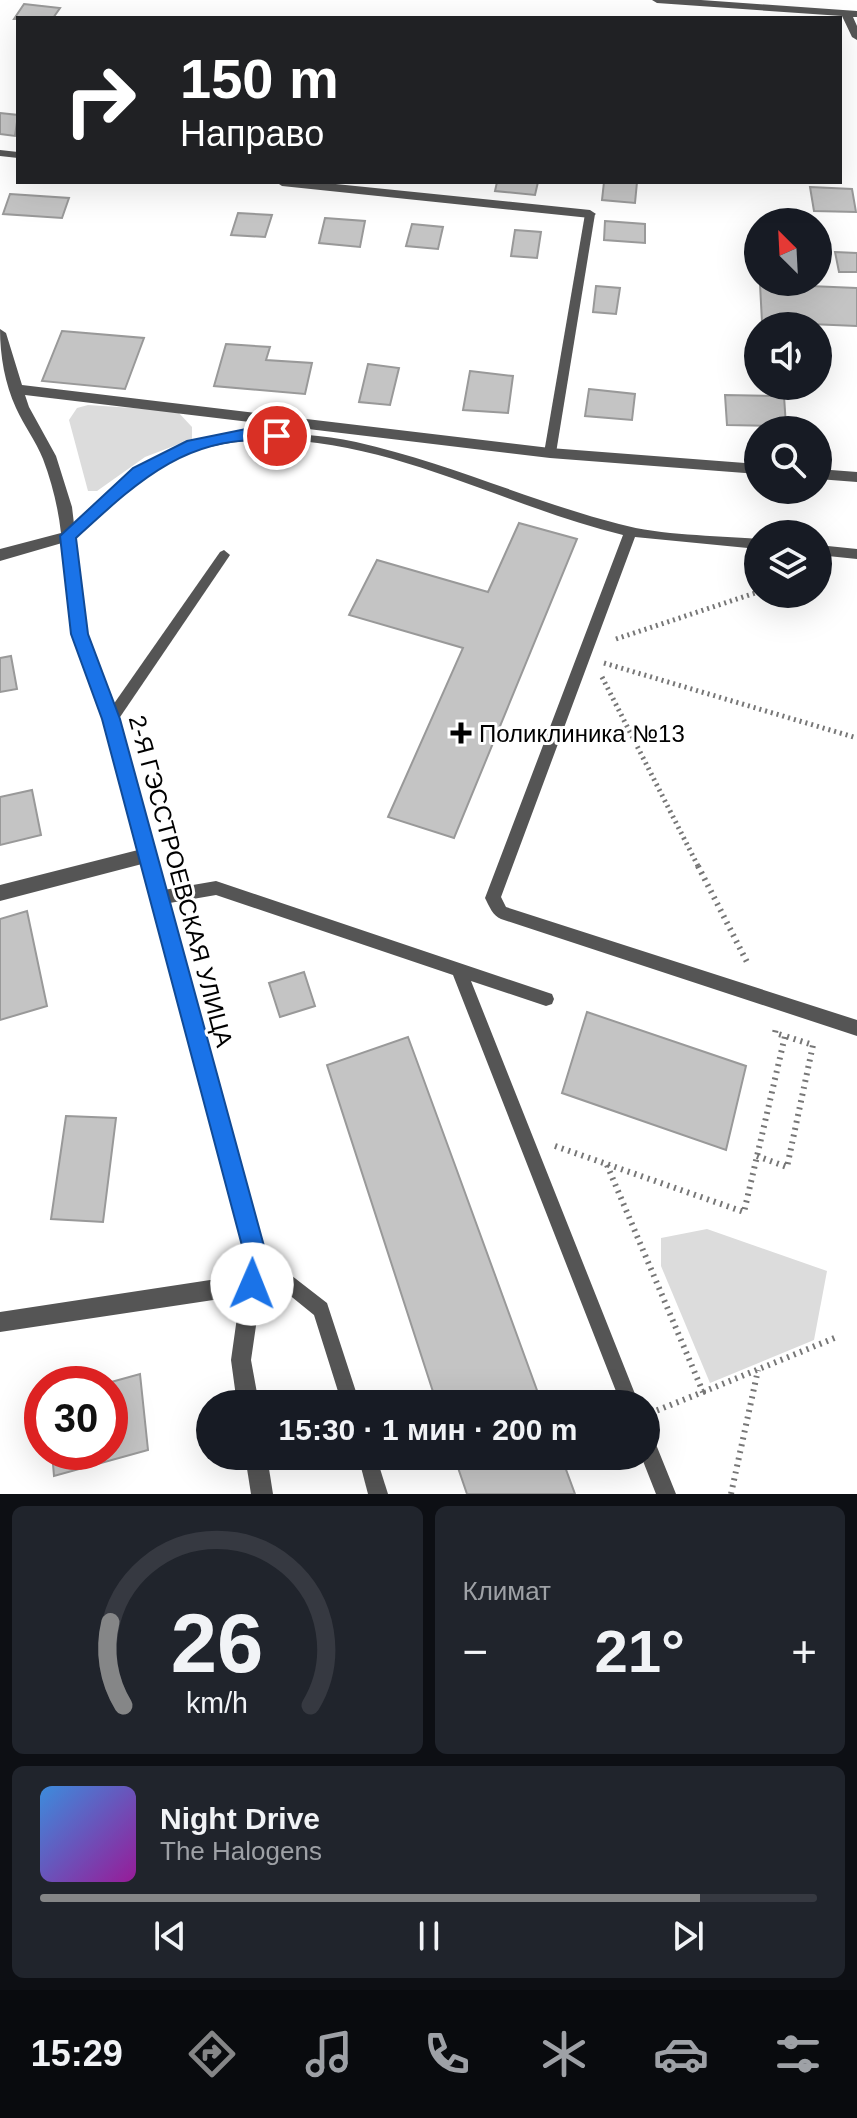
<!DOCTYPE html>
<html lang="ru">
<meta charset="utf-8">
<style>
:root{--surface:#171b24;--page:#20242c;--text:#f1f3f6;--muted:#9ea1a6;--line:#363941;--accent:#858687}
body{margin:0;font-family:Arial,sans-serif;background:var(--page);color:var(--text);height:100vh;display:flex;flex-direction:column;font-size:30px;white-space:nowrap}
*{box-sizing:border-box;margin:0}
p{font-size:26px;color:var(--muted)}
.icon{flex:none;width:44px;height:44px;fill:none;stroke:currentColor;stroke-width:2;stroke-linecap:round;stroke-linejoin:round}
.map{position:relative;height:1494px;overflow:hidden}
.details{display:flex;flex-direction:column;gap:12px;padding:12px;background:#0d0f14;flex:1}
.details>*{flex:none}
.hud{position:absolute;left:16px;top:16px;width:826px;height:168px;border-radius:0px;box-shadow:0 8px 32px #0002;background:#202124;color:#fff;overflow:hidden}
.needle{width:52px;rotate:336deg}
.fabs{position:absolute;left:744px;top:208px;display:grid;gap:16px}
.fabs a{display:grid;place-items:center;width:88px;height:88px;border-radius:50%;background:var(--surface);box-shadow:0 8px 32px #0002;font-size:40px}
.speed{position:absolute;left:24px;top:1366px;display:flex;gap:16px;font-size:40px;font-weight:700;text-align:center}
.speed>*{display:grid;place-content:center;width:104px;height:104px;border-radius:50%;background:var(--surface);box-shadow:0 8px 32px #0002;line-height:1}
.speed .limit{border:12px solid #d22;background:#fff;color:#111}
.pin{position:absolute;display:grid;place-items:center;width:68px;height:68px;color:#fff;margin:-34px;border:4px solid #fff;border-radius:50%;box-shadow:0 2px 8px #0007}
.me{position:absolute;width:88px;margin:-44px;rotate:1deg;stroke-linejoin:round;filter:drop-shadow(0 0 6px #0008)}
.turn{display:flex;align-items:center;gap:28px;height:168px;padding:0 32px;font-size:36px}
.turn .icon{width:104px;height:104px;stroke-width:2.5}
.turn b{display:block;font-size:56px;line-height:68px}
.big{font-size:60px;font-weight:700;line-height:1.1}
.details .tile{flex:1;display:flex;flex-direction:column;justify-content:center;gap:12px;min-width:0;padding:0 28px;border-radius:12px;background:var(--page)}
.details .dial{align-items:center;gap:0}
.dial svg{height:208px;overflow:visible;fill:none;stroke:var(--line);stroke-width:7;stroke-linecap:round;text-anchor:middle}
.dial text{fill:var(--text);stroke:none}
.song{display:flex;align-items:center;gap:24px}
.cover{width:96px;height:96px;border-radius:12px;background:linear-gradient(135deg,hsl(210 70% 55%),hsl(300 70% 35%))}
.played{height:8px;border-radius:4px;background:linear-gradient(90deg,var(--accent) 85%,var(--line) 85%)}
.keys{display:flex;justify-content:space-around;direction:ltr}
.heat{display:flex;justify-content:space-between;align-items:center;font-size:44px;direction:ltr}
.details .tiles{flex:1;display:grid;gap:12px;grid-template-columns:1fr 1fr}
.tile:last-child{grid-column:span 2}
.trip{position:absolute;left:196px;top:1390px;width:464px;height:80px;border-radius:40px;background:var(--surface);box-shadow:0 8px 32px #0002;font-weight:700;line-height:80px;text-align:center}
.tab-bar{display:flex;height:128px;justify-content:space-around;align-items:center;background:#090b0e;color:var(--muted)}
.tab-bar .icon{width:56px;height:56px}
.tab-bar .selected{color:var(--accent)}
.tab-bar b{font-size:36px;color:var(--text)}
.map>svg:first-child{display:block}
.green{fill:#dcdcdc}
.building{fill:#c4c4c4;stroke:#999;stroke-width:2}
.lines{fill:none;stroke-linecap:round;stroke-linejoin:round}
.path-far1{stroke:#777;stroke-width:5;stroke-dasharray:2 4;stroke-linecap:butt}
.path{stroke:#777;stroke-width:6;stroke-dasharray:2 5;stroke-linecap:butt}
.service{fill:#555;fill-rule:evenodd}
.minor{fill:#555;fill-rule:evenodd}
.route{fill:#1a73e8;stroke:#114b97;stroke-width:2}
.poi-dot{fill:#000;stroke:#fff;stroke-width:3}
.labels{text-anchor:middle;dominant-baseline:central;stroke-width:6;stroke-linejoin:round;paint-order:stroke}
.poi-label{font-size:24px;fill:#000;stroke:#fff;text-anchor:start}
.street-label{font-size:24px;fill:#000;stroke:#fff}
</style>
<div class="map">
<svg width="857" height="1494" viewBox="0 0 857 1494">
<rect width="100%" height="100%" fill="#fff"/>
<g class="green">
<polygon points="88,405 177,411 192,427 192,439 145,457 97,491 88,491 69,420 77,408"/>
<polygon points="707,1229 827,1271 814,1340 710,1383 661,1266 661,1238"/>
</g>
<g class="building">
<polygon points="24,4 60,8 53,18 14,19"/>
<polygon points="0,113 18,115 15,136 0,134"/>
<polygon points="497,182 538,182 535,195 495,191"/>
<polygon points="604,182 637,182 635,203 602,200"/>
<polygon points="810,187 852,189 856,212 814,211"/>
<polygon points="10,194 69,198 62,218 3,214"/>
<polygon points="238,213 272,215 265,237 231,235"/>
<polygon points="325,218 365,221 360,247 319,243"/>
<polygon points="605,221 645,224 645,243 604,240"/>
<polygon points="412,224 443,227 438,249 406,246"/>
<polygon points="515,230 541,232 537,258 511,256"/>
<polygon points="835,252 857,253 857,272 839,272"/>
<polygon points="760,284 857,288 857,326 762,322"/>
<polygon points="596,286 620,288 616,314 593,312"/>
<polygon points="62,331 144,338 125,389 42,381"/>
<polygon points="226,344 270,347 266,360 312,363 305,394 214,386"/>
<polygon points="368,364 399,368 390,405 359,402"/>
<polygon points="470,371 513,376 508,413 463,410"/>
<polygon points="589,389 635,394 632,420 585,416"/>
<polygon points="725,395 784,396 786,426 727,425"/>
<polygon points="519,523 577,539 454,838 388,817 463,648 349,615 377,560 488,592"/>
<polygon points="11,656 17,689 0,692 0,658"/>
<polygon points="32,790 41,835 0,845 0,797"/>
<polygon points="27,911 47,1006 0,1020 0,919"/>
<polygon points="304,972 315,1006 280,1017 269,983"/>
<polygon points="587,1012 746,1066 726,1150 562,1093"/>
<polygon points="408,1037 456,1168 542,1404 437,1404 327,1065"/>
<polygon points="66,1116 116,1118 103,1222 51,1219"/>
<polygon points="140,1374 148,1450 54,1476 52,1452 110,1452 110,1384 104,1384"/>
<polygon points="454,1456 561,1456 575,1494 467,1494"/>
</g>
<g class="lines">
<g class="path-far1">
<polyline points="616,639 758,592"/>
<polyline points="604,663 857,738"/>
<polyline points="602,677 699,868"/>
</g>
<g class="path">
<polyline points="698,866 748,964"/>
<polyline points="555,1146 744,1212 785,1036 775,1033 776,1028"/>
<polyline points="757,1156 787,1167 813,1045 785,1036"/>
<polyline points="607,1165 703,1392 653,1412"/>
<polyline points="703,1392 837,1337"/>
<polyline points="731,1494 758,1370"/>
</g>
<g class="service">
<polygon points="590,211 595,214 556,453 550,457 544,453 585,214"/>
<path d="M 246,432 C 283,433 320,434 356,442 C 446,462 530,501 619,524 C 663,536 712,535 758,539 L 758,549 L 635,537 L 501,897 L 506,907 L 857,1020 L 857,1036 L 501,919 C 493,916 489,906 485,898 L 623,535 C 494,504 360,421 224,444 C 210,447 196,449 182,454 C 139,472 106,508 72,539 L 64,539 L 62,536 L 64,533 C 102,497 140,458 191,442 C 208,437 228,435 246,432 Z"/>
<polygon points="818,545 857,549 857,559 818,555"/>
<polygon points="224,550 230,555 228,558 116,723 106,723 104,719 106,715 220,552"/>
<polygon points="216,881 552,994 554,999 552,1004 546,1006 471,981 639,1404 621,1404 453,975 216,895 158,905 153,903 150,898 153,893 158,891"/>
<polygon points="256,1248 327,1303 360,1404 342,1404 314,1315 250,1263 247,1257 250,1251"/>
<polygon points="646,1435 653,1437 676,1494 656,1494 641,1456 646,1456"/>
<polygon points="358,1456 376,1456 388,1494 368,1494"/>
</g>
<g class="minor">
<polygon points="652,0 701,0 857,11 857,17 853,17 857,26 857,40 852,37 842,16 657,3"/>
<polygon points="0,150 18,152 18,158 0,156"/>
<polygon points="276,182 316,182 590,210 596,214 590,218 282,186"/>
<path d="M 0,329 L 6,333 L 22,385 L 550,448 L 758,464 L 758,474 L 550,458 L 25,395 L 29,407 L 56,456 L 72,507 L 87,634 L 119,719 L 266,1257 L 251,1360 L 259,1404 L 237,1404 L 231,1360 L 240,1296 L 0,1332 L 0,1312 L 243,1275 L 246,1257 L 142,864 L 0,901 L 0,885 L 138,850 L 103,719 L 71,634 L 62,543 L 0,561 L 0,549 L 61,533 C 58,507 52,483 43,459 C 36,441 24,426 16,408 C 5,384 0,356 0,329 Z"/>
<polygon points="818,469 857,472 857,482 818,479"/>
<polygon points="245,1456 267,1456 273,1494 251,1494"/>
</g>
</g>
<path class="route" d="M 251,428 L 277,430 L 284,436 L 277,441 C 188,432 136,483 76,538 L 88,634 L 120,719 L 267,1257 L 260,1292 L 252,1295 L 244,1292 L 240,1284 L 245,1257 L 102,719 L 71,634 L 60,536 L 133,468 L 187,441 Z"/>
<path class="poi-dot" d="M457 721h8v8h8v8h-8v8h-8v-8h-8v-8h8z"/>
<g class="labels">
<g class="poi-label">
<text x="479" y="733">Поликлиника №13</text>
</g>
<g class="street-label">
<text transform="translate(181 881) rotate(75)">2-Я ГЭССТРОЕВСКАЯ УЛИЦА</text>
</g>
</g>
</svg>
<div class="fabs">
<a><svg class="needle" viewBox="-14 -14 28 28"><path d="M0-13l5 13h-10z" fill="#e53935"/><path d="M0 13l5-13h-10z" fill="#9ea1a6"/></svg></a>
<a><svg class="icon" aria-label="sound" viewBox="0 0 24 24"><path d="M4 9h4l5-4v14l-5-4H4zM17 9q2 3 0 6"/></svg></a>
<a><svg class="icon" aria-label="search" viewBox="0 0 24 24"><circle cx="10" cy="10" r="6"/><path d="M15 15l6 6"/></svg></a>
<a><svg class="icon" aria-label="layers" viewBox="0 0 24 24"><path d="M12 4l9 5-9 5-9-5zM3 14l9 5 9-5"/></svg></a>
</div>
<div class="speed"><div class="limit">30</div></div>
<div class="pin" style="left:277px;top:436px;background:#d93025"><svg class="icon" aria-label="arrive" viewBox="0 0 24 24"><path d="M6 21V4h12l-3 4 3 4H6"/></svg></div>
<svg class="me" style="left:252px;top:1284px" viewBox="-20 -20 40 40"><circle r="19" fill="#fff"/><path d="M0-13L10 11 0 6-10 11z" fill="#1a73e8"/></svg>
<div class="trip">15:30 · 1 мин · 200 m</div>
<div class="hud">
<div class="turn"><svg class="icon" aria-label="right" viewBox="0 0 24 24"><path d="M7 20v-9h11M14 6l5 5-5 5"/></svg><div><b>150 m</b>Направо</div></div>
</div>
</div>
<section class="details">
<div class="tiles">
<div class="tile dial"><svg viewBox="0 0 100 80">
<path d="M14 69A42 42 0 1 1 86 69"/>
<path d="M14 69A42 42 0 0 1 9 37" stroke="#858687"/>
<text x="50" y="56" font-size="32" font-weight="700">26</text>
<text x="50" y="72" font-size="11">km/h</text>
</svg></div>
<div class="tile"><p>Климат</p>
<div class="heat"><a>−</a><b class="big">21°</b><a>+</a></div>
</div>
<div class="tile">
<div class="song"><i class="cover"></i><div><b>Night Drive</b><p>The Halogens</p></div></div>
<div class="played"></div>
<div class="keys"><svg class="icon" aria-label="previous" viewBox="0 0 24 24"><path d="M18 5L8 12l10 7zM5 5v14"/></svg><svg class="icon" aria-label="pause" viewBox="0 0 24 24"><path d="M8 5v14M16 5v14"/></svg><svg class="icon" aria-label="next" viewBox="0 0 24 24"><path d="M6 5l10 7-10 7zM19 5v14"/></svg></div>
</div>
</div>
</section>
<nav class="tab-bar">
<b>15:29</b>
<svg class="icon selected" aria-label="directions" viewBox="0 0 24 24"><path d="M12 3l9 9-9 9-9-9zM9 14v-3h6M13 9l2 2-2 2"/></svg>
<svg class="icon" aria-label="music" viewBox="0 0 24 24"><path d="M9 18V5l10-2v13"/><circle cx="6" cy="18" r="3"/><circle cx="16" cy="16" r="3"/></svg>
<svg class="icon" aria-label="phone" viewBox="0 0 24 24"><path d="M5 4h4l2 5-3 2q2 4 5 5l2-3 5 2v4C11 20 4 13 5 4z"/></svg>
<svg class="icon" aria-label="climate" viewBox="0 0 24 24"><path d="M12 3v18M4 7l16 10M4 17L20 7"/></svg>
<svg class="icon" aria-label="car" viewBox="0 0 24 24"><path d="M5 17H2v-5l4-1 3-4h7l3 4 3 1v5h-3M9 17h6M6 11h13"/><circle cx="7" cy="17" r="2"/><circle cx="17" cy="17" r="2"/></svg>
<svg class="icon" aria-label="filters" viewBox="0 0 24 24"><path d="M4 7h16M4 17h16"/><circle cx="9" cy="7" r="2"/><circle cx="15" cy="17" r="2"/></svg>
</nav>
